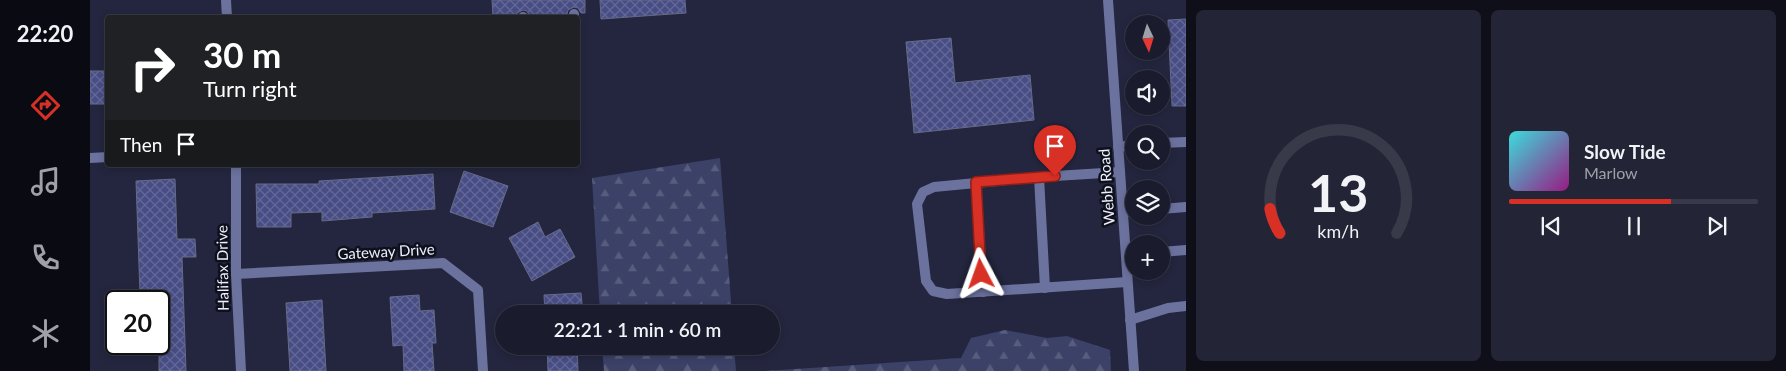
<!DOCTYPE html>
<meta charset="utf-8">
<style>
:root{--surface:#1a1c2e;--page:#232536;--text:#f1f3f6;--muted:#9fa1aa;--line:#383a4a;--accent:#d93025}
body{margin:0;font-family:Lato,sans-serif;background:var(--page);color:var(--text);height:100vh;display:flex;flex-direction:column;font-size:19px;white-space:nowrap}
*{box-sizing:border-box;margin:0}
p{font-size:16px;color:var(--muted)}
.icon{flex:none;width:28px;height:28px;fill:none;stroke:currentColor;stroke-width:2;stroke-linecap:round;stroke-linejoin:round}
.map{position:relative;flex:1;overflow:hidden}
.side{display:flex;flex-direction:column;gap:10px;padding:10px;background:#0e0f19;width:600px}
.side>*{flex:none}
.top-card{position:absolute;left:15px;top:15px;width:475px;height:152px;border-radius:5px;box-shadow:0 2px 8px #0003,0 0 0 1px var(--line);background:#202124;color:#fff;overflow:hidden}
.needle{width:32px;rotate:176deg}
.controls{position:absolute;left:1035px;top:15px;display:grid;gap:10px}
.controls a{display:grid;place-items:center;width:45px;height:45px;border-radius:50%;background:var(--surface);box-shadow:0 2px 8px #0003,0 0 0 1px var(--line);font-size:25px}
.speed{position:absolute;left:15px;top:290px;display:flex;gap:10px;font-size:25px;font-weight:700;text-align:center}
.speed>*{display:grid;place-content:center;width:65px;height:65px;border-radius:50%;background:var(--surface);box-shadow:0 2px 8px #0003,0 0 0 1px var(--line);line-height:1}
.speed .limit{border:2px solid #111;border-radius:8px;background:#fff;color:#111}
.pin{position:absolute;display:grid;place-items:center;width:42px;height:42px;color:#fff;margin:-51px -21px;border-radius:50% 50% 50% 0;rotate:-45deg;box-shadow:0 0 5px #0007}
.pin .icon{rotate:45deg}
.me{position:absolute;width:55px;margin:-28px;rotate:356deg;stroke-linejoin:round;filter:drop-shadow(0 0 4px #0008)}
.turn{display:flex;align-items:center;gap:18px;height:105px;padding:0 15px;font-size:22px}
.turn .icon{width:65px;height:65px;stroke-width:2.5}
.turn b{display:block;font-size:35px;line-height:42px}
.then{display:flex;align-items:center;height:48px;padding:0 15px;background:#0003;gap:10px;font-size:19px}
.side .widget{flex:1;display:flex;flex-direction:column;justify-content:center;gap:8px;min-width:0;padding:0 18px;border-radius:8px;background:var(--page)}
.side .dial{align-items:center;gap:0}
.dial svg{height:130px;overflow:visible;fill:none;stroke:var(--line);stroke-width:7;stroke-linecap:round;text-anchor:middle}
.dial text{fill:var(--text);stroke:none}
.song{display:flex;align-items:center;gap:15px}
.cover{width:60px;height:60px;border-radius:8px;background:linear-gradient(135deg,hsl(180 70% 55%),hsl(310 70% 35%))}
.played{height:5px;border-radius:2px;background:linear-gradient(90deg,var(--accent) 65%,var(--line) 65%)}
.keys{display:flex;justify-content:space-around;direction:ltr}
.side .tiles{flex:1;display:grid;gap:10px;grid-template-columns:repeat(2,1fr)}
.trip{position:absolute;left:405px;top:305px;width:285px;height:50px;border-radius:25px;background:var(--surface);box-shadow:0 2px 8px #0003,0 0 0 1px var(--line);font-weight:600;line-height:50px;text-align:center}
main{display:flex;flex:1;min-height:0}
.dock{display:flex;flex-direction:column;width:90px;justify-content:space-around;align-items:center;background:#0a0b12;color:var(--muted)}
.dock .icon{width:35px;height:35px}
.dock .active{color:var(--accent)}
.dock b{font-size:22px;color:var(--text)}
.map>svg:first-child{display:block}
.forest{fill:url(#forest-firs)}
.building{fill:url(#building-cross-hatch);stroke:#666a87}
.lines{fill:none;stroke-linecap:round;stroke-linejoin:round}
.service{stroke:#6c729e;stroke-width:10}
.minor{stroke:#6c729e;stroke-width:10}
.tertiary{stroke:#6c729e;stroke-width:10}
.route-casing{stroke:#8d1f18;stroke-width:12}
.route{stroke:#d93025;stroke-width:9}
.labels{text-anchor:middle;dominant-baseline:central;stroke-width:5;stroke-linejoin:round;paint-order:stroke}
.street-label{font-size:15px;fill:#edeffd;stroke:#0e101b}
</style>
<main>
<nav class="dock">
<b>22:20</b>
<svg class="icon active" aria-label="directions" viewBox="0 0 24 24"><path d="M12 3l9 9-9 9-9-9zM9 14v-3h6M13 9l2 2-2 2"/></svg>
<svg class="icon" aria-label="music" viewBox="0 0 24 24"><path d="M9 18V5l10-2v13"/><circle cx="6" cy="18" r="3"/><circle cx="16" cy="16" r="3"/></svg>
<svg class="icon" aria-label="phone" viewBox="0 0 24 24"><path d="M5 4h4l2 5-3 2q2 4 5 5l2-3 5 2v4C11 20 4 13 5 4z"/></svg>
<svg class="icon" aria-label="climate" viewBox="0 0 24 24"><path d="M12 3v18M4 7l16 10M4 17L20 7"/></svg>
</nav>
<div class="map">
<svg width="1096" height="371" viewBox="0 0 1096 371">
<defs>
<pattern id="forest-firs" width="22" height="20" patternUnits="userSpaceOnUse" patternTransform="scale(1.25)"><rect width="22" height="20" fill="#3c4168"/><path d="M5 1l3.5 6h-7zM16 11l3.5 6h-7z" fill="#585d7e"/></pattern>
<pattern id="building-cross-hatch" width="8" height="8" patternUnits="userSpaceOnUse" patternTransform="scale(1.25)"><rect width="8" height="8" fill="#484e85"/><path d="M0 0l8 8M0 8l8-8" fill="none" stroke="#636897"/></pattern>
</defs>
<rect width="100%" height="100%" fill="#23263e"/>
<g class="forest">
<polygon points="630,158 642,314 510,314 502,178"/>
<polygon points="915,330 957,338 977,336 1020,350 1021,371 675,371 871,358 881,338"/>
<polygon points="512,346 644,346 646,371 514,371"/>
</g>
<g class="building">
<polygon points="402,0 495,0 495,13 491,13 488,8 484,7 478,10 477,14 440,17 437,11 433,10 427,13 426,18 403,18"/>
<polygon points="510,0 595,0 596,13 511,19"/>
<polygon points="1096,19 1096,106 1082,106 1078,20"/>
<polygon points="861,38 865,83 940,75 944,120 824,133 816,42"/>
<rect x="0" y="71" width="18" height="33"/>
<polygon points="374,171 418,186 403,227 360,212"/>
<polygon points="343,174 345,209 282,213 282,217 232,221 232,212 201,213 201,227 167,227 166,184 229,184 229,181"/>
<polygon points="85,179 87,239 105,239 106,257 92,257 96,371 69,371 69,294 50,294 46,181"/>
<polygon points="448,222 455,237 470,229 485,257 442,281 419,238"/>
<polygon points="491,293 493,314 455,314 454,295"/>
<polygon points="329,295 330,311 344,310 346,343 342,343 344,371 314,371 313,345 303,346 300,297"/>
<polygon points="232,300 236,371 200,371 196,303"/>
<polygon points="457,346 487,346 488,371 458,371"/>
</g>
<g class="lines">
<g class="service">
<polyline points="484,14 484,18"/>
<polyline points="433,17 433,18"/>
<polyline points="1071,143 1096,142"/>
<polyline points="1028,147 1044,145"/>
<polyline points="1030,172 949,177 844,187 833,192 827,204 836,281 843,291 857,294 1037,282"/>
<polyline points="949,177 955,288"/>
<polyline points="886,182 893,292"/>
<polyline points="1071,209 1096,207"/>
<polyline points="1033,212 1044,211"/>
<polyline points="1071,252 1096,250"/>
</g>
<g class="minor">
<polyline points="136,0 137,18"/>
<polyline points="0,158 18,157"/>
<polyline points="146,165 146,274 151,371"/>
<polyline points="146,274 353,263 388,290 393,371"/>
<polyline points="1040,320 1078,308 1096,306"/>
</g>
<polyline class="tertiary" points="1018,0 1044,371"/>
</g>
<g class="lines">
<g class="route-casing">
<polyline id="route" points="891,274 886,182 965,176"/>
</g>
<use href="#route" class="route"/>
</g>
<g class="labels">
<g class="street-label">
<text transform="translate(1016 187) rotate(-94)">Webb Road</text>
<text transform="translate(296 251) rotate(-3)">Gateway Drive</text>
<text transform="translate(132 268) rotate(-91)">Halifax Drive</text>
</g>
</g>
</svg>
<div class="controls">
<a><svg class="needle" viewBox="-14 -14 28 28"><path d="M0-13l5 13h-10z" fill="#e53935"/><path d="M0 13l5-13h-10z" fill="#9fa1aa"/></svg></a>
<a><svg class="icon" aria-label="sound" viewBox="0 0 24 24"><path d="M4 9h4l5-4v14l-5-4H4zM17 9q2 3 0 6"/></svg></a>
<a><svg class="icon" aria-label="search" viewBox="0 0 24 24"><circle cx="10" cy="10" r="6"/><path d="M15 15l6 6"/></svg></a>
<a><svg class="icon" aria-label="layers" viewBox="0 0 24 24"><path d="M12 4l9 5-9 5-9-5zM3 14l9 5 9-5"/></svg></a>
<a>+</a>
</div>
<div class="speed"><div class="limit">20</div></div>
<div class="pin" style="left:965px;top:176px;background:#d93025"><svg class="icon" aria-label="arrive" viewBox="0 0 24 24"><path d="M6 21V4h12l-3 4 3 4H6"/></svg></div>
<svg class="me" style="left:891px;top:274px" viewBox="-20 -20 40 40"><path d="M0-17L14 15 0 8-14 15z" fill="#d93025" stroke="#fff" stroke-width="4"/></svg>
<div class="trip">22:21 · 1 min · 60 m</div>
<div class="top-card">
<div class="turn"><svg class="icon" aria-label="right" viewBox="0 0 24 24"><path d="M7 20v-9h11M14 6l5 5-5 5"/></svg><div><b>30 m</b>Turn right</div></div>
<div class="then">Then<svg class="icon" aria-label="arrive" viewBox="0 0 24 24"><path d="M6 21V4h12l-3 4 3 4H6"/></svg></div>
</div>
</div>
<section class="side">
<div class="tiles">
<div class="widget dial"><svg viewBox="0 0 100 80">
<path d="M14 69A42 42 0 1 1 86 69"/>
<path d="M14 69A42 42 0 0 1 8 54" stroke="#d93025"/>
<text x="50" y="56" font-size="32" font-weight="700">13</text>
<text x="50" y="72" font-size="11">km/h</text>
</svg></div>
<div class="widget">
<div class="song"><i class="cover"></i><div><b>Slow Tide</b><p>Marlow</p></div></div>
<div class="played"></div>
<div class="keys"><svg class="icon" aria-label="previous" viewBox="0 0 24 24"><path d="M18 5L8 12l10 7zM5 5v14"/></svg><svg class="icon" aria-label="pause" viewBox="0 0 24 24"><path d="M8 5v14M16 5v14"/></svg><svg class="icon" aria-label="next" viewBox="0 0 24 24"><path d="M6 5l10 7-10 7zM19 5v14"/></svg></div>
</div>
</div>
</section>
</main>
